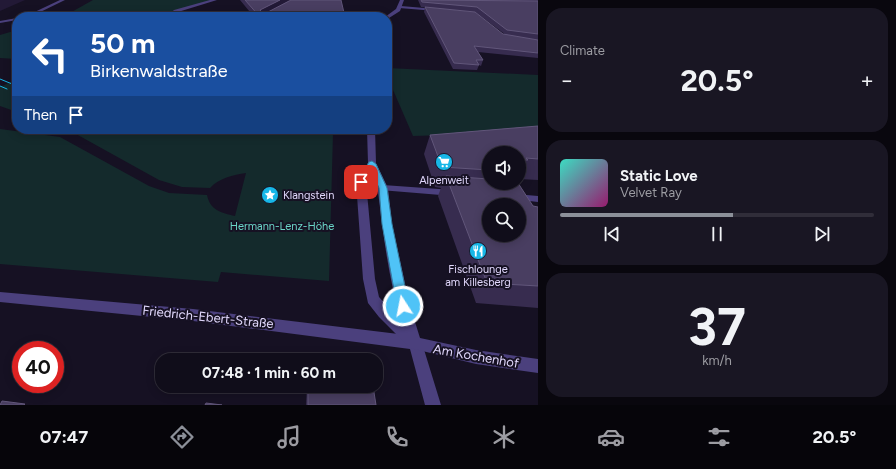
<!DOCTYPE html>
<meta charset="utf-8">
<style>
:root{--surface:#100d1a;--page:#191623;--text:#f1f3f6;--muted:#9c9ca2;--line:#302d39;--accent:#8c9099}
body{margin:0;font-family:Figtree,sans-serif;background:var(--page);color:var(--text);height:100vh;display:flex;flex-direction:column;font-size:15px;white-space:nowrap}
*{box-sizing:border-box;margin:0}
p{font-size:13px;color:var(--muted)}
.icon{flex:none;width:22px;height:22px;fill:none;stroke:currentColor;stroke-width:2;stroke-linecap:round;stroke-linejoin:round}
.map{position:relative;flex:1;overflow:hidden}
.details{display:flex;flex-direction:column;gap:8px;padding:8px;background:#09070e;width:358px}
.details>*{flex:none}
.banner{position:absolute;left:12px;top:12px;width:380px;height:122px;border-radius:16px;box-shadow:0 2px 10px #0003,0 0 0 1px var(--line);background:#1a4fa0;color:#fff;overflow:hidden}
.controls{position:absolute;left:482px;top:146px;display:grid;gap:8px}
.controls a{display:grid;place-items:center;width:44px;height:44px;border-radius:50%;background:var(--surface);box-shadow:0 2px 10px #0003,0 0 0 1px var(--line);font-size:20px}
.speed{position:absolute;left:12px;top:341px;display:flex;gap:8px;font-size:20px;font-weight:700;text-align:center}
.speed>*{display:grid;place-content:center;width:52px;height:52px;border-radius:50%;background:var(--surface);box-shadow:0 2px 10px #0003,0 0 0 1px var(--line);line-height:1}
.speed .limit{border:6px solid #d22;background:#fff;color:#111}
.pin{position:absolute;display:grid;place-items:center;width:34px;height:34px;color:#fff;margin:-17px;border-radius:8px;box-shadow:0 2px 6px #0006}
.me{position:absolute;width:44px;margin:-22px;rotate:349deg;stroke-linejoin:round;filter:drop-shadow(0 0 3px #0008)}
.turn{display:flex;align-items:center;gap:14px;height:84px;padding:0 12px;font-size:18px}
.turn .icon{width:52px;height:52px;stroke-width:2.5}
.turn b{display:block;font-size:28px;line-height:34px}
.then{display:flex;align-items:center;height:38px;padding:0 12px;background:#0003;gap:8px;font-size:15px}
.big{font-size:30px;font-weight:700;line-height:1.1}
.details .widget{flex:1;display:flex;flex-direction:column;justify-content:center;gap:6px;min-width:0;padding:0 14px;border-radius:16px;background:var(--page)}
.details .dial{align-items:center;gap:0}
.dial b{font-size:52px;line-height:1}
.song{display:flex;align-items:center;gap:12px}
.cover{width:48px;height:48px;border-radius:6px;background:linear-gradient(135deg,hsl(170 70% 55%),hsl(320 70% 35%))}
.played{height:4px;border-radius:2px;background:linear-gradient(90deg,var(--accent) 55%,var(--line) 55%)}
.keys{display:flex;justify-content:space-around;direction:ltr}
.heat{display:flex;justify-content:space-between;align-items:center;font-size:22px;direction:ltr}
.trip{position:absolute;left:155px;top:353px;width:228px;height:40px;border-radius:16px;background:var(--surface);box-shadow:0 2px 10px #0003,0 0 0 1px var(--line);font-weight:700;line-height:40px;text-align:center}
.menu{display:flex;height:64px;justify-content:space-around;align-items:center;background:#06050a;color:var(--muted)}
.menu .icon{width:28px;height:28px}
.menu .active{color:var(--accent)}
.menu b{font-size:18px;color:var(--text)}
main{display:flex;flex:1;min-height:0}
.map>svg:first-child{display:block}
.green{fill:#142a2c}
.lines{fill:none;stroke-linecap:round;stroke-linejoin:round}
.service{fill:#4b407d;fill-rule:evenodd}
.minor{fill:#4b407d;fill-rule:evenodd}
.tertiary{fill:#4b407d;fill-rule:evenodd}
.tram{stroke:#17b7e7;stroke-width:1}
.wall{fill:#372c4f}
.shaded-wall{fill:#221936}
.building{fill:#493e61;stroke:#61567a;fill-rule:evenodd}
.route{fill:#4fc3f7;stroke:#337fa1}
.labels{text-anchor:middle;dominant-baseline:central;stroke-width:4;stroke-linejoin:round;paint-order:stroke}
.poi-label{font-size:11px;fill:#e0d7fb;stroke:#161123}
.park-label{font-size:11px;fill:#6ad4c7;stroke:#161123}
.near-street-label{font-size:13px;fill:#e0d7fb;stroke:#161123}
</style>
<main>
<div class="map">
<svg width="538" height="405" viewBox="0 0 538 405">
<rect width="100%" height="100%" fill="#161123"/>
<g class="green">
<polygon points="93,0 214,0 184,9 168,17 59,17 68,14"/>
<polygon points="17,30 17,59 0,58 0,35"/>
<polygon points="387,68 538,75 538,132 413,136 387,76"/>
<polygon points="17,79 17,112 0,106 0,87"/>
<path d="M 0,129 L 60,137 L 149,186 L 169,193 L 207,195 C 210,210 221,213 235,216 L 246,173 C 233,175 219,178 210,188 L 182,187 L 159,180 L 67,129 L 332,129 L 333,133 L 329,281 L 221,272 L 218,282 L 0,264 Z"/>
</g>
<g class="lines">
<g class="service">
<polygon points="60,0 65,0 30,17 24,17"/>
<polygon points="17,18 17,20 0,23 0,21"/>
<polygon points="383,185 453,190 458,193 453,196 380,190 378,188 380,186"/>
<polygon points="515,194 538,196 538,202 512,199 510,197 512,195"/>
</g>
<g class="minor">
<polygon points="210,0 217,0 178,12 171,17 166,17 174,10"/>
<polygon points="401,6 436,9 438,10 436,11 399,8"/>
<polygon points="0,292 193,309 415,336 420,338 422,343 441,405 425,405 410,349 193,321 0,302"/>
</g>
<g class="tertiary">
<polygon points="400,0 404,0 400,11 389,18 385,17 396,9"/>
<path d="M 367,129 L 375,129 L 376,163 L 388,188 L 392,224 L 410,306 L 420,338 L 476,350 L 538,359 L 538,373 L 476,364 L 410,348 L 379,317 L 368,303 L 363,279 L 356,182 L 368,163 ZM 371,172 C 380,192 379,203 382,223 C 386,256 392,290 401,321 L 379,297 L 375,279 L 366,182 Z"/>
</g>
<g class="tram">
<polyline points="0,79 17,86"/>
<polyline points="0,86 7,89"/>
</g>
</g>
<g class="wall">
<polygon points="240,0 289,0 289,1 345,17 254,17"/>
<polygon points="418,0 538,0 538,40 506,35 475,12 421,7"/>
<polygon points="425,7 503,34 538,40 538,58 478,52 483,60 481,66 479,65 477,70 453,69 424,12"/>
<polygon points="538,126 538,180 519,179 519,153 489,153 489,183 533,206 538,207 538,308 476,303 438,196 441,188 435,187 424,154 430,135"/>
<polygon points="307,386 373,386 376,405 306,405"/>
</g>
<g class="shaded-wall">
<polygon points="0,0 25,0 0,11"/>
<polygon points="280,0 289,0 289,1 261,17 260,10"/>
</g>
<g class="building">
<polygon points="245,0 280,0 260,10 262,12 268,12 291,0 341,0 345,17 260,17"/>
<polygon points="421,0 538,1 538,34 507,30 477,7 422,2"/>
<polygon points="425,7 475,12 503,34 538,40 538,53 474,46 483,60 476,60 479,65 454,63"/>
<polygon points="538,126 538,159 526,158 528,160 519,160 519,153 489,153 489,170 442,167 430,135"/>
<path d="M 446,176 L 489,179 L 489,183 L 518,183 L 533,206 L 538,207 L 538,286 L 487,283 ZM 489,205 L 519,205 L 519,235 L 489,235 Z"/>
<polygon points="308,386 373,386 376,405 308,405"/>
<polygon points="2,401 25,404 24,405 0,405"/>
<polygon points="206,403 222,405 205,405"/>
</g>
<polygon class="route" points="372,161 376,164 387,188 392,224 409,306 407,310 403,311 399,310 397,306 382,224 379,188 372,172 364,184 361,185 357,182 369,162"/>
<defs>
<g id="supermarket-disc" transform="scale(0.9)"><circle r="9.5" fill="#17b7e7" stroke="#161123"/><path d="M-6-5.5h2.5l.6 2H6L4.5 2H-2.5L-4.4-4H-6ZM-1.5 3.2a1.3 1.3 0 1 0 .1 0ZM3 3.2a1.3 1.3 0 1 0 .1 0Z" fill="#fff"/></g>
<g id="sight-disc" transform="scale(0.9)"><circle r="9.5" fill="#17b7e7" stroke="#161123"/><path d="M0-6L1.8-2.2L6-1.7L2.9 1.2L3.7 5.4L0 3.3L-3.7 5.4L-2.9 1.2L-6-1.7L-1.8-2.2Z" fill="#fff"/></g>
<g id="restaurant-disc" transform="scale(0.9)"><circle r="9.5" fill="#17b7e7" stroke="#161123"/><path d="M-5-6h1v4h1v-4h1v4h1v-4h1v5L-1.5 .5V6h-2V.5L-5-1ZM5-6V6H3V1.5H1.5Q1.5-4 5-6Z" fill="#fff"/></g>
</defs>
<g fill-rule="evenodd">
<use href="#supermarket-disc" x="444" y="162"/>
<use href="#sight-disc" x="270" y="195"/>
<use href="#restaurant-disc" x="478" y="251"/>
</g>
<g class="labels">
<g class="poi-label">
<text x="444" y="180">Alpenweit</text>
<text x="283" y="195" text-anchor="start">Klangstein</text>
<text x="478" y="269">Fischlounge<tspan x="478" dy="13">am Killesberg</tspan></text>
</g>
<g class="park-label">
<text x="282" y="226">Hermann-Lenz-Höhe</text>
</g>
<g class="near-street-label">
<text transform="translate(208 317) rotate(6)">Friedrich-Ebert-Straße</text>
<text transform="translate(476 356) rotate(10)">Am Kochenhof</text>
</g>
</g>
</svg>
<div class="controls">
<a><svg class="icon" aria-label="sound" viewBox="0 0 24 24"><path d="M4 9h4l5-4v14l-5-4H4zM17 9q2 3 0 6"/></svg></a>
<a><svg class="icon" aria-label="search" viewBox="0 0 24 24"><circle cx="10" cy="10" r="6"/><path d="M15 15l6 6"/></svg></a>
</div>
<div class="speed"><div class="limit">40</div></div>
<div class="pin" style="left:361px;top:182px;background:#d93025"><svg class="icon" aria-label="arrive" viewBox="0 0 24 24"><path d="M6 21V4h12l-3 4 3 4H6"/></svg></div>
<svg class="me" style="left:403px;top:306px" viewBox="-20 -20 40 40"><circle r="17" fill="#4fc3f7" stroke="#fff" stroke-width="3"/><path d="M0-11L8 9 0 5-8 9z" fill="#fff"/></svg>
<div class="trip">07:48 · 1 min · 60 m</div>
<div class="banner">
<div class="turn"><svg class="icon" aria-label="left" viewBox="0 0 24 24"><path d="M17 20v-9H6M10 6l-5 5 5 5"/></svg><div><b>50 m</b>Birkenwaldstraße</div></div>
<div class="then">Then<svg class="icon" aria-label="arrive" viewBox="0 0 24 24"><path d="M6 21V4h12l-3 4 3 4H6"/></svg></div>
</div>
</div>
<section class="details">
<div class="widget"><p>Climate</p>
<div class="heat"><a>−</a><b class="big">20.5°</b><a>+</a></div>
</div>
<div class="widget">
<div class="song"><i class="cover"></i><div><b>Static Love</b><p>Velvet Ray</p></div></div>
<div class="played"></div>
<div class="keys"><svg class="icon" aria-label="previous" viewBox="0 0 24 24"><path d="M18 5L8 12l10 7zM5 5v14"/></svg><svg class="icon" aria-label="pause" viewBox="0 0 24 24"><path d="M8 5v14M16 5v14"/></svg><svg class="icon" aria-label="next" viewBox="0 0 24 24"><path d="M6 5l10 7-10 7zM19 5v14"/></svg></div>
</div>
<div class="widget dial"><b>37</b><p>km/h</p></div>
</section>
</main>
<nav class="menu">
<b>07:47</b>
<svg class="icon active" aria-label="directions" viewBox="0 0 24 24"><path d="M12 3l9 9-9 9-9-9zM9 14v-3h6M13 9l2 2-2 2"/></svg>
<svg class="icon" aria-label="music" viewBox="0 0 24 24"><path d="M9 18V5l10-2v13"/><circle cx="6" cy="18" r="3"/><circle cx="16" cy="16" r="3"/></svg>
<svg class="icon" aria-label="phone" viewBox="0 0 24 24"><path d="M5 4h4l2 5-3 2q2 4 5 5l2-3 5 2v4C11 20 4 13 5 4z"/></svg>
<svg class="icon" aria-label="climate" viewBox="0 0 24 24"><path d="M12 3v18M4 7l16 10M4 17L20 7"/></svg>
<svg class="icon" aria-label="car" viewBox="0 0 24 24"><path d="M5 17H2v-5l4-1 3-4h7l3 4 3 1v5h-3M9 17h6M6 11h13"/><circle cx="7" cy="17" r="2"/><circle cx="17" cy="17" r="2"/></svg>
<svg class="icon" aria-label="filters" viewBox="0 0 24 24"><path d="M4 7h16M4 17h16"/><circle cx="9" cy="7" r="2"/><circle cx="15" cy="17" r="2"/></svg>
<b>20.5°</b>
</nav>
